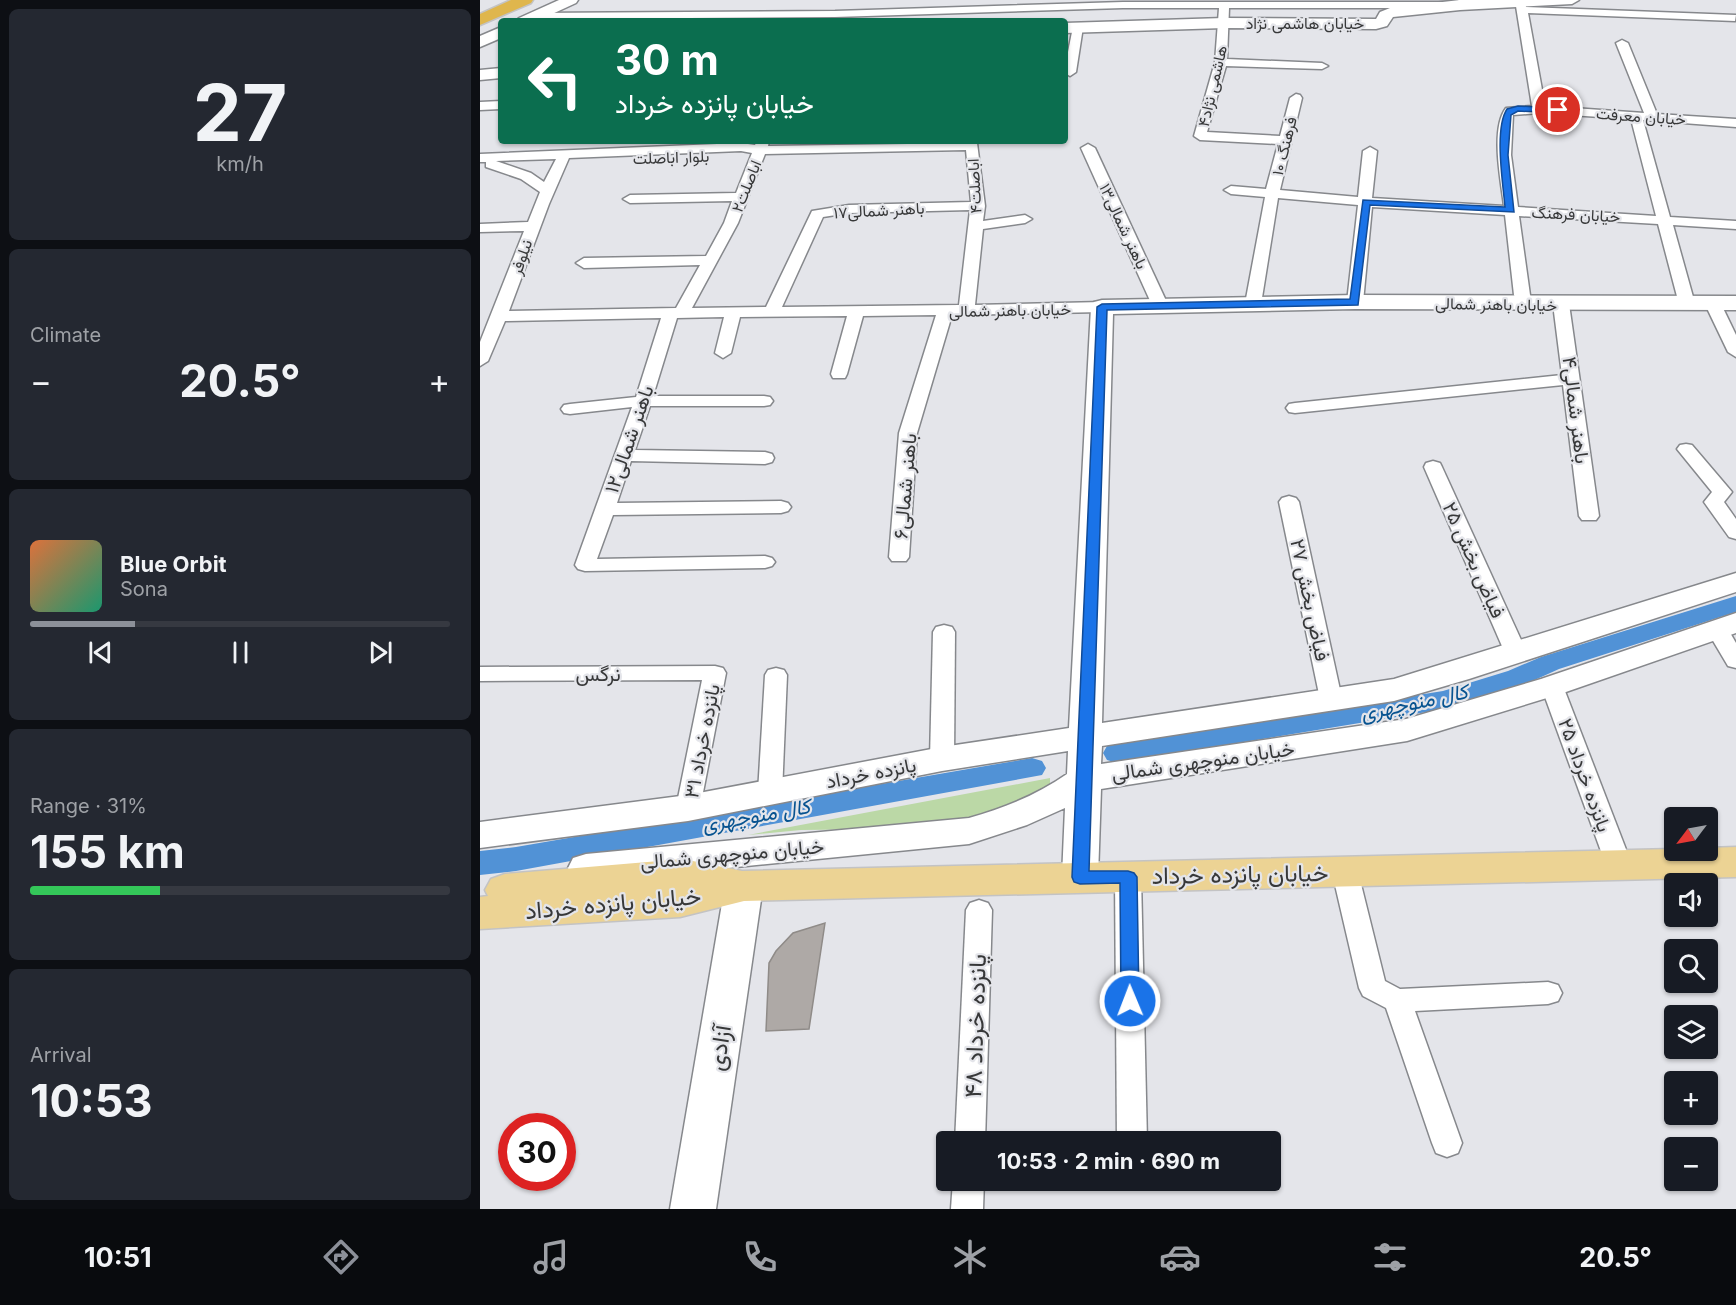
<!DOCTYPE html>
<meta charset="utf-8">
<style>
:root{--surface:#171b24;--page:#242831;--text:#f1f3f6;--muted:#9ea1a6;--line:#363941;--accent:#8c9099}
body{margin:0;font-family:Inter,Vazirmatn,sans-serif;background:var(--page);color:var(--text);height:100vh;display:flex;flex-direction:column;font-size:22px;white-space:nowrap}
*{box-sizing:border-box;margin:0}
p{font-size:20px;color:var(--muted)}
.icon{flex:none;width:33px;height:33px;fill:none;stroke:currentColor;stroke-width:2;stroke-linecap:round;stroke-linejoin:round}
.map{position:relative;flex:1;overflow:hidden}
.side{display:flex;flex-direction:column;gap:9px;padding:9px;background:#0d0f14;width:480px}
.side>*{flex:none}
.guide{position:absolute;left:18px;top:18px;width:570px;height:126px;border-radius:6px;box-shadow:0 2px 4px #0004;background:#0b6e4f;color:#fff;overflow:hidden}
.needle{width:39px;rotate:238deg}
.controls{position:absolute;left:1184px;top:807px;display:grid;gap:12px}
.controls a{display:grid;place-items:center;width:54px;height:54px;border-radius:6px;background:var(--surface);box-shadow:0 2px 4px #0004;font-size:30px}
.speed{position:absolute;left:18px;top:1113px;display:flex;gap:12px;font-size:30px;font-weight:700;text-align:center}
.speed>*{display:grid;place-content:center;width:78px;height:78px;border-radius:50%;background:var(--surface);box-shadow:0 2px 4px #0004;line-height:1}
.speed .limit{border:9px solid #d22;background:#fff;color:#111}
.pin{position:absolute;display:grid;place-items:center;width:51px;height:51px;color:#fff;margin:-26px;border:3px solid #fff;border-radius:50%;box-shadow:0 2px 6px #0007}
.me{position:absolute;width:66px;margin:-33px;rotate:359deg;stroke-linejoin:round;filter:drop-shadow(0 0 4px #0008)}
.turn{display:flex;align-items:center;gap:21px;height:126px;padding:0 18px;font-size:27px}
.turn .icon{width:78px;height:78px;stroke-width:2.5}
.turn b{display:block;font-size:42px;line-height:51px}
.big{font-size:45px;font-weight:700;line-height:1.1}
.side .card{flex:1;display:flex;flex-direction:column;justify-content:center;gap:9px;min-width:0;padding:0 21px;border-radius:9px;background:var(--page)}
.side .dial{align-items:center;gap:0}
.dial b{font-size:78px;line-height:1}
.song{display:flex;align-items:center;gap:18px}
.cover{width:72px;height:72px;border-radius:9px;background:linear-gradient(135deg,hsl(20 70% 55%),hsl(160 70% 35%))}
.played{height:6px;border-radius:3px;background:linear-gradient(90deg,var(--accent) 25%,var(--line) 25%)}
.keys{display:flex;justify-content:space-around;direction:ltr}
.heat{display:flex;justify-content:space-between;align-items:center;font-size:33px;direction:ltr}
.charge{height:9px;border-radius:4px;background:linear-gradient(90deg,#34c759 31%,var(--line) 0)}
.trip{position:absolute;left:456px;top:1131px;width:345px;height:60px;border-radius:6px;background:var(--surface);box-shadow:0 2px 4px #0004;font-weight:700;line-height:60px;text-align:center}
.tab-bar{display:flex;height:96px;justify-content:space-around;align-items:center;background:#090b0e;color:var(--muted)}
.tab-bar .icon{width:42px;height:42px}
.tab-bar .on{color:var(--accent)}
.tab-bar b{font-size:27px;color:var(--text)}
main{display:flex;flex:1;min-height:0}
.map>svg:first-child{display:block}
.green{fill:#bbd8a6}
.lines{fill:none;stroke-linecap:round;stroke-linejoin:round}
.canal{fill:#5192d6;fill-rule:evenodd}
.building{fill:#aea9a6;stroke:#8f8b88;stroke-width:1.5}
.street-casing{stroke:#86888c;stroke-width:3}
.secondary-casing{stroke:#86888c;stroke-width:3}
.primary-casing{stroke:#c3c3c4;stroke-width:3}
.highway-casing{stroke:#c3c3c4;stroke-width:3}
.street{fill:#fff;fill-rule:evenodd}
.secondary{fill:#fff;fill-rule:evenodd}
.primary{fill:#ecd394;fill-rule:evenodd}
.highway{fill:#dfb64d;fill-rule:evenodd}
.route{fill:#1a73e8;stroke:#114b97;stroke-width:1.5}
.labels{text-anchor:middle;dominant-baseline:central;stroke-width:4.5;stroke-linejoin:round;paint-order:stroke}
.far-street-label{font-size:16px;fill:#373839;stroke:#e4e5ea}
.street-label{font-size:20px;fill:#373839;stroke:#e4e5ea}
.water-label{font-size:21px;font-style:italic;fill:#075390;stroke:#e4e5ea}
.near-street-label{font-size:24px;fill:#373839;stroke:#e4e5ea}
</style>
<main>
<section class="side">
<div class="card dial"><b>27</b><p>km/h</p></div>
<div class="card"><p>Climate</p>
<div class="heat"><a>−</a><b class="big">20.5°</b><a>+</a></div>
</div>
<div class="card">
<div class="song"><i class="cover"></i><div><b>Blue Orbit</b><p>Sona</p></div></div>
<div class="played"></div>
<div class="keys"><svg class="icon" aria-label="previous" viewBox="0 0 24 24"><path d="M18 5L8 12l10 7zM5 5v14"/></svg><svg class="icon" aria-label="pause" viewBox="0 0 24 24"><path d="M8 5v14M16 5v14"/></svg><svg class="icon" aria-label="next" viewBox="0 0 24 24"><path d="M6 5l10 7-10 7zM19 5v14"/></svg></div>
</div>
<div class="card"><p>Range · 31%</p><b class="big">155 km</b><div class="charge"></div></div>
<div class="card"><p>Arrival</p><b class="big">10:53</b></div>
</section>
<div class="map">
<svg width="1256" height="1209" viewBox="0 0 1256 1209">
<rect width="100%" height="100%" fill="#e4e5ea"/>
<polygon class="green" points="570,778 570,793 509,817 412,829 321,830 268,835"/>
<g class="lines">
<g class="canal">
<polygon points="1256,596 1256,612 1079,669 1048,683 965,709 637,763 627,760 623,753 627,746 637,743 963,691 1028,671 1061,657"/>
<polygon points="552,758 562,761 566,768 562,775 36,871 0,875 0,851 36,847"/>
</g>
</g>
<polygon class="building" points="345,923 329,1029 286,1031 289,963 296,951 313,933"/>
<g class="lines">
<g class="street-casing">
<g id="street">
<path d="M 979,0 L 989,0 L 980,8 L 749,8 L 747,59 L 842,63 L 848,66 L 842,69 L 746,66 L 727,132 L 800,136 L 810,98 L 816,94 L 820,95 L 822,98 L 800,190 L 878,197 L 883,151 L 890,147 L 897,151 L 892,198 L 1024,206 C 1021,181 1010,129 1026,108 L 1052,106 L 1035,0 L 1045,0 L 1046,7 L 1256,15 L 1255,21 L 1048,13 L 1065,106 L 1164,113 L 1136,43 L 1142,40 L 1148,43 L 1177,114 L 1256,119 L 1256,127 L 1163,120 L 1190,217 L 1256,221 L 1256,229 L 1193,225 L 1215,304 L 1213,307 L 1207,309 L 1199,304 L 1178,224 L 1039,216 L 1050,295 L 1055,304 L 1047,309 L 1041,307 L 1034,295 L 1025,215 L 892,207 L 883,302 L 881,305 L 869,305 L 867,302 L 878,205 L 798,198 L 781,304 L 773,309 L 767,307 L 765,304 L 785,197 L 751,194 L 744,190 L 751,186 L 786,189 L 798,144 L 720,140 L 714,136 L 735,62 L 739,8 L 643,8 L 355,17 L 55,19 L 50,16 L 55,13 L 355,11 L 643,2 L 977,2 ZM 1059,113 L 1151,119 L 1176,216 L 1038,207 L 1031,155 L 1033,115 Z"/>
<polygon points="598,24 603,27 596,72 590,76 585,73 585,67 593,27"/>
<polygon points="21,101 21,109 0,110 0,102"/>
<path d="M 277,141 L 289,141 L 288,146 L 497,143 L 505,206 L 503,221 L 545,215 L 552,219 L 545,223 L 503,229 L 495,305 L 622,302 L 630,307 L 622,312 L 472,315 L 437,433 L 429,557 L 426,561 L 412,561 L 409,557 L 419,433 L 456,315 L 383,316 L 367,374 L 365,378 L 353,378 L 351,374 L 367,316 L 260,317 L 251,353 L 243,358 L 235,353 L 244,317 L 197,318 L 173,396 L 284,396 L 290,397 L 293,401 L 290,405 L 284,406 L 170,406 L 155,450 L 285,452 L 292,454 L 294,458 L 292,462 L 285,464 L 151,461 L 137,503 L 301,501 L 308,503 L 311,507 L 308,511 L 301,513 L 133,515 L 117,559 L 285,556 L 292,558 L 295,562 L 292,566 L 285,568 L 105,571 L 98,569 L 95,565 L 152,407 L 90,414 L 84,413 L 81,409 L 84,405 L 90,404 L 156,397 L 181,318 L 25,321 L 8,361 L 0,366 L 0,342 L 44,231 L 0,232 L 0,224 L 48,222 L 60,192 L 41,179 L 6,167 L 6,162 L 0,162 L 0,154 L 261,143 L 275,145 ZM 486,150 L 491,202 L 369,205 L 332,211 L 286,307 L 212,308 L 258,223 L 285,154 ZM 261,151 L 272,153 L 256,193 L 150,195 L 143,199 L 150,203 L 252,201 L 244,223 L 226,256 L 104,258 L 96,263 L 104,268 L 220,265 L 196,308 L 29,311 L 69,204 L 89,158 ZM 76,159 L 64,182 L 51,173 L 16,161 ZM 490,210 L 479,305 L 302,307 L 343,217 L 369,213 Z"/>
<polygon points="608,144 615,148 688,305 686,308 680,310 672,305 601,148"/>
<polygon points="1081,299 1089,304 1119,516 1116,520 1102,520 1099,516 1083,385 815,413 809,412 806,408 809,404 815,403 1082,375 1073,304"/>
<polygon points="1233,299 1241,304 1256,335 1256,357 1248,352 1225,304"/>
<polygon points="1206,444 1212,445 1252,492 1244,502 1256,519 1256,539 1249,537 1224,502 1232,492 1197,449 1200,445"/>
<polygon points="953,461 960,463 962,467 1047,653 1044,658 1036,660 1028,658 1025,653 944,467 946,463"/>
<polygon points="809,496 816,498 819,502 862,699 859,704 851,707 843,704 840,699 799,502 802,498"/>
<polygon points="1237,622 1245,624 1256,643 1256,668 1248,666 1226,629 1229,624"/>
<polygon points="464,625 472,627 475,632 474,759 470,765 462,767 454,765 450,759 453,632 456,627"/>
<polygon points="235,666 243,668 246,673 220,808 217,814 208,817 199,814 196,808 222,680 0,681 0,667"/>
<polygon points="296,668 304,670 307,675 302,793 299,799 290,802 281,799 278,793 285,675 288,670"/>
<polygon points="1072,679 1080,681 1083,686 1152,865 1148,872 1139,875 1130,872 1126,865 1061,686 1064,681"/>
<polygon points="865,862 874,865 878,872 905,981 920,989 1068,982 1078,985 1082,993 1078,1001 1068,1004 935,1011 982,1143 978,1153 967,1157 956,1153 952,1143 906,1008 883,996 879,988 852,872 856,865"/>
<polygon points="648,867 657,870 661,877 667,1142 637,1142 635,877 639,870"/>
<polygon points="499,900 508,903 512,910 505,1142 475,1142 486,910 490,903"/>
<polygon points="473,1180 504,1180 503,1209 471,1209"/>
</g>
</g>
<g class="secondary-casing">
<g id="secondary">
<polygon points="79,0 98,0 96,3 57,21 36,21 39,18"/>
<polygon points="980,0 1099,0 1092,4 980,10 913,17 907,26 896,29 744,28 585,33 585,23 744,18 896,19 900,12 910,8"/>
<polygon points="21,27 21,38 0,47 0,36"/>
<polygon points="21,68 21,78 0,80 0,70"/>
<path d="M 875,295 L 1256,296 L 1256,310 L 875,309 L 633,314 L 622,723 L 914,679 L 1256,573 L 1256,592 L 989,679 L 914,701 L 622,746 L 621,764 L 926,719 L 1061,679 L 1256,613 L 1256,633 L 1083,693 L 927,741 L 621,789 L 618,877 L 613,887 L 600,891 L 587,887 L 582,877 L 585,808 L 547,825 L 489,844 L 106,882 L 93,878 L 88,868 L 93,858 L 106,854 L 489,818 C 524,808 557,795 587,774 L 588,751 L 462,771 L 208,821 L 0,848 L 0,822 L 208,795 L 462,747 L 589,728 L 611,307 L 614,302 L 622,300 Z"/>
<polygon points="264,872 277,876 283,886 236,1209 190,1209 245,886 251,876"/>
</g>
</g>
<g class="primary-casing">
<polygon id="primary" points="1256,847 1256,877 264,901 200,917 0,929 0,897 8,896 5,890 11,879 25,874 203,859 262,871 1194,849 1194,850 1227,850 1227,848"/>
</g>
<g class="highway-casing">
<polygon id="highway" points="31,0 53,0 51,3 0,25 0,14"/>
</g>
<use href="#street" class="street"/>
<use href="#secondary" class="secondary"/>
<use href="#primary" class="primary"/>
<use href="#highway" class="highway"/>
</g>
<path class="route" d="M 1038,106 L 1078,108 L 1082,110 L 1078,113 L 1038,111 L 1031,115 L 1028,155 L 1034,212 L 890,205 L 878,305 L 627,310 L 609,871 L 648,871 L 654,873 L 657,877 L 659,1001 L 657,1006 L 650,1009 L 644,1006 L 641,1001 L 640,883 L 600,884 L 594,882 L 592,877 L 617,307 L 622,304 L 870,299 L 883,200 L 1025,207 C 1023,183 1014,129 1027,109 Z"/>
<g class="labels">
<g class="far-street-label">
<text x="825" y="23">خیابان هاشمی نژاد</text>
<text transform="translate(732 86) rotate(-77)">هاشمی نژاد۴</text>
<text transform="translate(1161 116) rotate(4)">خیابان معرفت</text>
<text transform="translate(804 146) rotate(-76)">فرهنگ ۱۰</text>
<text transform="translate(191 157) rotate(-2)">بلوار اباصلت</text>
<text transform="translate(266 186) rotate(-68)">اباصلت۲</text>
<text transform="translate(494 186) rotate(-93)">اباصلت۴</text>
<text transform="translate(399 210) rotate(-3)">باهنر شمالی۱۷</text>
<text transform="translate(1096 214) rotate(3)">خیابان فرهنگ</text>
<text transform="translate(644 226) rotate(65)">باهنر شمالی۱۳</text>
<text transform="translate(41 257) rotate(-71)">نیلوفر</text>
<text transform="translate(1016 304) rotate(1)">خیابان باهنر شمالی</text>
<text transform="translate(530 310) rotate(-1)">خیابان باهنر شمالی</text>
</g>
<g class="street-label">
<text transform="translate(1096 410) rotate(83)">باهنر شمالی۴</text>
<text transform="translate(149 439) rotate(-71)">باهنر شمالی۱۲</text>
<text transform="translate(425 486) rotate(-85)">باهنر شمالی۶</text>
<text transform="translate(994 560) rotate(66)">فیاض بخش ۲۵</text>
<text transform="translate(830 600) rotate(78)">فیاض بخش ۲۷</text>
<text x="118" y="674">نرگس</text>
<text transform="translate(222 741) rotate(-79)">پانزده خرداد ۳۱</text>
<text transform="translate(723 761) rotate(-8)">خیابان منوچهری شمالی</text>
<text transform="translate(391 773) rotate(-11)">پانزده خرداد</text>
<text transform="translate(1105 775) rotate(70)">پانزده خرداد ۲۵</text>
<text transform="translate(252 854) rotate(-5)">خیابان منوچهری شمالی</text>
</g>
<g class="water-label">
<text transform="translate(934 702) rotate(-12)">کال منوچهری</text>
<text transform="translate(276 815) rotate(-10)">کال منوچهری</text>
</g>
<g class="near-street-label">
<text transform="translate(760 874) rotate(-1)">خیابان پانزده خرداد</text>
<text transform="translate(133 903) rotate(-5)">خیابان پانزده خرداد</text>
<text transform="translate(495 1026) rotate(-88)">پانزده خرداد ۴۸</text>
<text transform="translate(239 1048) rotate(-81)">آزادی</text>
</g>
</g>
</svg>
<div class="controls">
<a><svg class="needle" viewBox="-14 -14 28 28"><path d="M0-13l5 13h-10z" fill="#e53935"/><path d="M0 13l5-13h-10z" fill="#9ea1a6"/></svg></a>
<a><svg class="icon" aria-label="sound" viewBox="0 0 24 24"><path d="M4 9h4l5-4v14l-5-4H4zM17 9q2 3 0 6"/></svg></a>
<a><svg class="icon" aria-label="search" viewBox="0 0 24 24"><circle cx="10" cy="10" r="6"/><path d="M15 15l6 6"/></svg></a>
<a><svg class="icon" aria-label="layers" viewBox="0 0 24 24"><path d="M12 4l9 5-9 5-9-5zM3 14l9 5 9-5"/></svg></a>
<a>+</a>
<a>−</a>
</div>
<div class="speed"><div class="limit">30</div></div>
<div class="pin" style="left:1078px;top:110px;background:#d93025"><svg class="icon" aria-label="arrive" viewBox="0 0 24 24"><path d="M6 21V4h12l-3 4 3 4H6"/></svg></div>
<svg class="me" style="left:650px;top:1001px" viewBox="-20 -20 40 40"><circle r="17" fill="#1a73e8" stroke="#fff" stroke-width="3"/><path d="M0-11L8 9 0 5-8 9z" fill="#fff"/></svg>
<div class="trip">10:53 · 2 min · 690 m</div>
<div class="guide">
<div class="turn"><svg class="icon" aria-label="left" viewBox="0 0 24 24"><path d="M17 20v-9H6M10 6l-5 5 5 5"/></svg><div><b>30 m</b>خیابان پانزده خرداد</div></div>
</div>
</div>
</main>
<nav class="tab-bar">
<b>10:51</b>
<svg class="icon on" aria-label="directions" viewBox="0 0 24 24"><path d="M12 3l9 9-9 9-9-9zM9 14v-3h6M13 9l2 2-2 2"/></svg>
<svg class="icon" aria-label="music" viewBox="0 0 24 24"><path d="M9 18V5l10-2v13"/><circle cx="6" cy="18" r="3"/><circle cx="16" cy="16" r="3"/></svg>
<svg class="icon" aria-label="phone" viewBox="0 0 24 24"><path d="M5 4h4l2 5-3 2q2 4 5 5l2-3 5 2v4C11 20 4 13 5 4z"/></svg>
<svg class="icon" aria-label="climate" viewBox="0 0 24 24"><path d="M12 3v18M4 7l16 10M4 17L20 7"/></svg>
<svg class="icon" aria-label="car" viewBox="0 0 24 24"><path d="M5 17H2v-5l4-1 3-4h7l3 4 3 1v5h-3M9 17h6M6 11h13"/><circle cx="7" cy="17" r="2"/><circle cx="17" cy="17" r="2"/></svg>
<svg class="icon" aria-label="filters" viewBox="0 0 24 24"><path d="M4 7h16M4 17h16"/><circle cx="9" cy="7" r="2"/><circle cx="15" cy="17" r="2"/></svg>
<b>20.5°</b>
</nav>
